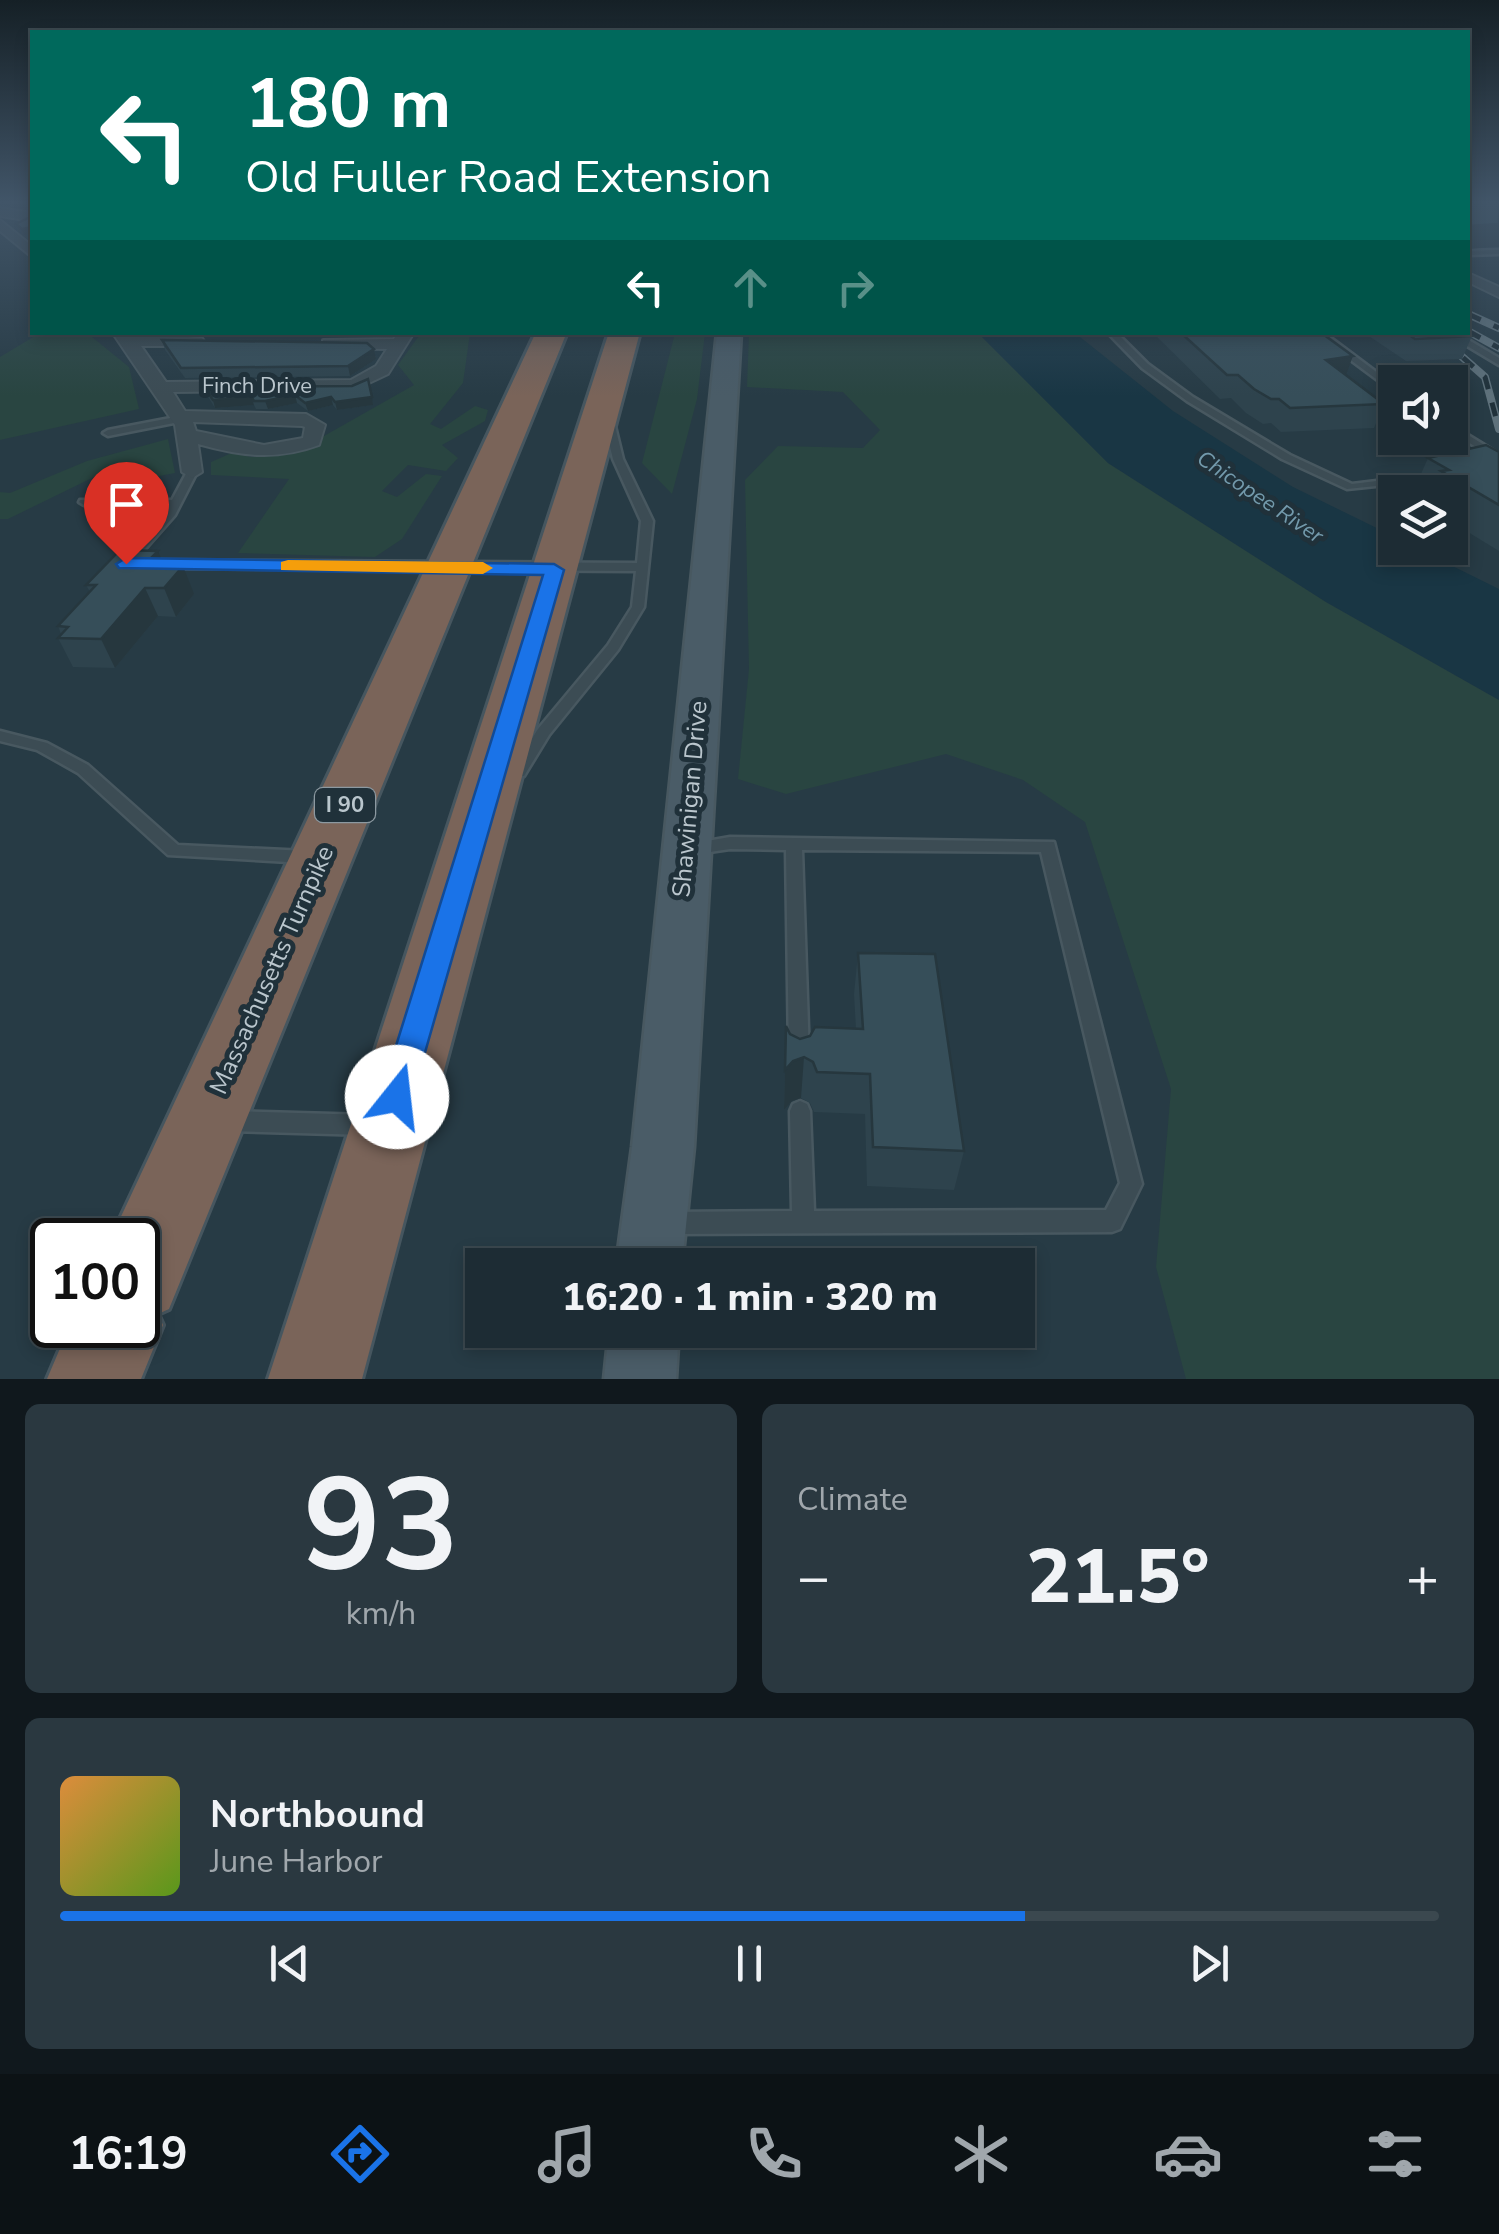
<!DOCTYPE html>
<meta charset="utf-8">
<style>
:root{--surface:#1d2c34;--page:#2a3840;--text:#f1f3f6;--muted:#a0a7ac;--line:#3b484f;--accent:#1a73e8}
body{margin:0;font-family:"Nunito Sans",sans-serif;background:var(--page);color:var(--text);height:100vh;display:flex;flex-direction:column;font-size:38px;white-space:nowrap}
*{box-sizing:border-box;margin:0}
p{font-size:32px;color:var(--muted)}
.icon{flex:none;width:55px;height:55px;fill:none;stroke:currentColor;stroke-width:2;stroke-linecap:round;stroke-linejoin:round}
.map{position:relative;height:1379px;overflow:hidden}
.panel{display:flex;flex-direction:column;gap:25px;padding:25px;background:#10181d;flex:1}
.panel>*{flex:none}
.hud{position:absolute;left:30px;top:30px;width:1440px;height:305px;border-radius:0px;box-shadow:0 5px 15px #0003,0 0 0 2px var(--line);background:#00695c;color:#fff;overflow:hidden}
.tools{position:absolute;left:1378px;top:365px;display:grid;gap:20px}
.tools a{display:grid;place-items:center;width:90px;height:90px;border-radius:0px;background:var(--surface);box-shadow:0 5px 15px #0003,0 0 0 2px var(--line);font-size:50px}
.speed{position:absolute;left:30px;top:1218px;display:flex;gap:20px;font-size:50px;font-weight:700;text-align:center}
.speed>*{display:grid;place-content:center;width:130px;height:130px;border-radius:50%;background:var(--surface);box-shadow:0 5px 15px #0003,0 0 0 2px var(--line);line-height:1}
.speed .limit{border:5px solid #111;border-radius:15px;background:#fff;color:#111}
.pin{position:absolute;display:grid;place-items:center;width:85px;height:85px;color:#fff;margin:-102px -42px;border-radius:50% 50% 50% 0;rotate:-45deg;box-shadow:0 0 10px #0007}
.pin .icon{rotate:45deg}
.me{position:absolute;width:110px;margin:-55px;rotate:16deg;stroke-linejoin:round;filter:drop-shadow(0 0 8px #0008)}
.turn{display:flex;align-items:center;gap:35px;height:210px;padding:0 50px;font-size:45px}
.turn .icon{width:130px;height:130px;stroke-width:2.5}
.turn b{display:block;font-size:70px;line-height:85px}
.lanes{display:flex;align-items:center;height:95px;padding:0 50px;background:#0003;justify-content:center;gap:50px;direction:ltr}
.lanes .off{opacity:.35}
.big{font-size:75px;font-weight:800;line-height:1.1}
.panel .tile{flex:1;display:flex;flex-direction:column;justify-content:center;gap:15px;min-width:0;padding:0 35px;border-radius:15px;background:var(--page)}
.panel .dial{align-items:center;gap:0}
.dial b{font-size:130px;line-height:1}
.song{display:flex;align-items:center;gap:30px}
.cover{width:120px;height:120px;border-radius:15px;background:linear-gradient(135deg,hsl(30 70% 55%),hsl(90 70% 35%))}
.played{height:10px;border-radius:5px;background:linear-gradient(90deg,var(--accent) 70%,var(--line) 70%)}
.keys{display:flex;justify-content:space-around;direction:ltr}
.heat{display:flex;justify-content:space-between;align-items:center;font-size:55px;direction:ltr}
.panel .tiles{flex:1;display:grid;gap:25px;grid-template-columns:1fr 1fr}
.tile:last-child{grid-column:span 2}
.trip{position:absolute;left:465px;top:1248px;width:570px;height:100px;border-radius:0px;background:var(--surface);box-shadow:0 5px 15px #0003,0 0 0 2px var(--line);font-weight:800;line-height:100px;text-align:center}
.tab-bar{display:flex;height:160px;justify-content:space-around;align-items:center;background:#0c1215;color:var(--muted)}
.tab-bar .icon{width:70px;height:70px}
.tab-bar .current{color:var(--accent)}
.tab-bar b{font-size:45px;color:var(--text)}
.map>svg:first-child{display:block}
.green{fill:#294541}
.water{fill:#193644}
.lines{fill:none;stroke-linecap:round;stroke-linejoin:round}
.service-casing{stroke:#485860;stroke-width:5}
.minor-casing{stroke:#485860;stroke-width:4}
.secondary-casing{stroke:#485860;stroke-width:5}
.motorway-casing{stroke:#46565f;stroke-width:6}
.service{fill:#3c4c54;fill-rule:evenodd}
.minor{fill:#3c4c54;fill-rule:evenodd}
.secondary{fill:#4a5c67;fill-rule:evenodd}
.motorway{fill:#7a6459;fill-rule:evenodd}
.rail-casing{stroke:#5e717b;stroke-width:8}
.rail{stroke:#20313a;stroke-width:5;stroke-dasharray:14;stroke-linecap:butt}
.wall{fill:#2e434d}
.shaded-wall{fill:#26373e}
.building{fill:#364e59;stroke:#26373e;stroke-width:2.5}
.route{fill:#1a73e8;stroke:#114b97;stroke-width:2.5}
.slow{fill:#f59e0b}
.labels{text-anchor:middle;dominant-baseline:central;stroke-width:10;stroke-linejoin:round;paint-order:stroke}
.far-street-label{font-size:22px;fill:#bac6cd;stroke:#20313a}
.far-water-label{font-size:22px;font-style:italic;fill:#739aac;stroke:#20313a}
.shield{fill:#20313a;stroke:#8c99a1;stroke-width:2.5}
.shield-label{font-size:22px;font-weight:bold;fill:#bac6cd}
.street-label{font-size:25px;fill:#bac6cd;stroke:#20313a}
</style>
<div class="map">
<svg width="1499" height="1379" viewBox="0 0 1499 1379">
<rect width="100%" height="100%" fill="#273b45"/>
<g class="green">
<polygon points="40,333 87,333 129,367 139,409 0,440 0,357"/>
<polygon points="421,333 470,333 463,383 430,424 441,429 475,406 488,410 485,421 442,445 458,458 446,471 408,465 382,491 397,497 426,474 442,476 402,539 375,557 238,553 289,479 211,475 211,462 234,452 250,457 294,453 414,385 398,365"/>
<polygon points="675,333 705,333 697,399 672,494 642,463"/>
<polygon points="749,333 978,333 1108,463 1326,602 1499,700 1499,1379 1186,1379 1156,1267 1171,1089 1085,822 1023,780 946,754 786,794 738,779 749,669 745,480 778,446 863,448 880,430 843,392 747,387"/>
<polygon points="168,439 175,473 144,479 94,477 8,519 0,519 0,492 10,493 87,461"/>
</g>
<polygon class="water" points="978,333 1075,333 1173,411 1293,487 1395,537 1395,548 1416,548 1499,589 1499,700 1326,602 1108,463"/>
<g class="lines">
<g class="service-casing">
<g id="service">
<polygon points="1499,250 1499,254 1468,255 1468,251"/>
<polygon points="1107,332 1116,332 1148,364 1193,397 1290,455 1352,484 1434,474 1439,477 1434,480 1347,489 1282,459 1187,401 1142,368"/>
<polygon points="1313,332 1323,332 1395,386 1395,393"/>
<polygon points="1444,332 1455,332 1499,358 1499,365"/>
<polygon points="181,416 186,419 184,421 108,436 103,433 108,430"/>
<polygon points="609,419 614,422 623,459 653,521 644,607 618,650 549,735 524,776 514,776 511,772 538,729 608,645 632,607 636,571 147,568 141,564 147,560 637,563 641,521 613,459 604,422"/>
<polygon points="1450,424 1499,454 1499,461 1450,431"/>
<polygon points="192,469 197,472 175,515 130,566 122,566 120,564 122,562 169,506 84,505 79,502 80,500 172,500 187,472"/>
<polygon points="0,731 47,743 88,765 178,845 306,851 312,853 314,857 312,861 306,863 168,855 78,773 37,750 0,741"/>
<polygon points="730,837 1054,842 1142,1184 1120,1229 1112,1232 670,1234 662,1231 659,1223 662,1215 670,1212 792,1211 790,1111 793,1104 800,1101 807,1104 810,1111 814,1211 1106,1210 1120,1183 1041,852 802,850 809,1056 806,1062 799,1065 792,1062 789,1056 786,850 730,849 696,854 690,852 688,848 690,844"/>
<polygon points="229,1111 368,1115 375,1118 378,1125 375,1132 368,1135 229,1131 222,1128 219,1121 222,1114"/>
</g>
</g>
<g class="minor-casing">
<g id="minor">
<polygon points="0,208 32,213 32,221 0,216"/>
<polygon points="0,220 32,246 32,257 0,231"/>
<polygon points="1468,273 1499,287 1499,297 1468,282"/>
<path d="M 112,332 L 202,338 L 204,341 L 196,346 L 141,346 L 166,382 L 351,380 L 376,366 L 387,349 L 329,348 L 323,346 L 323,340 L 394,339 L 398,332 L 413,334 L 388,374 L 354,390 L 173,392 L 185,411 L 306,414 L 325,425 L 319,445 C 276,461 241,456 198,444 L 202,472 L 192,478 L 182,472 L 175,425 ZM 193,422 L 302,426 L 305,427 L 303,438 L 264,445 L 196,431 Z"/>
</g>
</g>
<g class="secondary-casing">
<g id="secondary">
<polygon points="717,332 741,332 694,1147 682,1265 616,1265 632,1147"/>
<polygon points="609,1330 679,1330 676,1379 604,1379"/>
</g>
</g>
<g class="motorway-casing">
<g id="motorway">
<polygon points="536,332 567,332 169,1309 158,1314 163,1325 141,1379 47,1379 70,1325 138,1325 138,1240 110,1240"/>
<polygon points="609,332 640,332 362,1379 268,1379"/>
</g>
</g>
<use href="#service" class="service"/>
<use href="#minor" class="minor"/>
<use href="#secondary" class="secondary"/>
<use href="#motorway" class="motorway"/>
<g class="rail-casing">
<g id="rail">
<polyline points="1468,314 1499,328"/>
<polyline points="1468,331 1499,348"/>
<polyline points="1442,339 1485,377 1499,429"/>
</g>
</g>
<use href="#rail" class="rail"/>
</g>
<g class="wall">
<polygon points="154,332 394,332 392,335"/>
<polygon points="1152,332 1320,332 1346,375 1384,404 1374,428 1281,432 1271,423 1263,424 1246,413 1231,398 1220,399"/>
<polygon points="1363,332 1466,332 1472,336 1462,359 1406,361"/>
<polygon points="162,340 374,349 376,359 350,376 185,378 165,350"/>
<polygon points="368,379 373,405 337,410 333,405 308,411 297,403 268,409 256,409 254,405 215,408 207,395 204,387 352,386"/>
<polygon points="1499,452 1499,551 1450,521 1450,492 1413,492 1428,458"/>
<polygon points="164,566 194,594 176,617 158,616 115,668 73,667 58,638 61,634 58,626 90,592 86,585"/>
<polygon points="858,953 964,1151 954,1190 867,1186 865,1114 814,1112 810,1103 801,1098 792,1101 784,1110 786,1026 790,1034 800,1039 856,1029 854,994"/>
</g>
<g class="shaded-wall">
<polygon points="1499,224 1499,246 1468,249 1468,226"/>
<polygon points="32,227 32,234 24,235 22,229"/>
<polygon points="374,349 376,359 350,376 348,366"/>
<polygon points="1353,356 1344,380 1326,360"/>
<polygon points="295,395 297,403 268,409 265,401"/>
<polygon points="251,396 254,405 215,408 213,400"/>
<polygon points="331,397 333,405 308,411 305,403"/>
<polygon points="372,397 373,405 337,410 335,402"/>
<polygon points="158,551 169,578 144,565"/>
<polygon points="183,566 194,594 176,617 164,588"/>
<polygon points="145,588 158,616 115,668 101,639"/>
<polygon points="804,1057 801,1098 792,1101 784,1110 785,1070 793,1061"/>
</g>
<g class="building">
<polygon points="1468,203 1499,203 1499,224 1468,226"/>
<polygon points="32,216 32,227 22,229 16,224"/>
<polygon points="1180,332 1320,332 1353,356 1326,360 1384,404 1290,408 1279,399 1271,399 1254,389 1238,375 1227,375"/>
<polygon points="1405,332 1466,332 1472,336 1415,339"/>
<polygon points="162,340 367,343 374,349 348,366 181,368"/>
<polygon points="368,379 372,397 335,402 331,397 305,403 295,395 265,401 254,401 251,396 213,400 204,387 352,386"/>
<polygon points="1486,445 1499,452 1499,505 1441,471 1449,470 1428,458"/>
<polygon points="120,550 158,551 144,565 183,566 164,588 145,588 101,639 58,638 68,627 58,626 96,585 86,585"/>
<polygon points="858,953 935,954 964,1151 873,1147 870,1074 817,1072 813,1062 804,1057 793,1061 785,1070 786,1026 790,1034 800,1039 810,1036 815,1027 863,1029"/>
</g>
<linearGradient id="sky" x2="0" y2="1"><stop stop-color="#152026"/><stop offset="0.51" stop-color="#415568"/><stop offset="1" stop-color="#415568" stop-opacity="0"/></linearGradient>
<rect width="1499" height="396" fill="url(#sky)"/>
<polygon class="route" points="126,558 554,564 564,570 409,1108 397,1112 385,1108 380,1097 543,575 119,568 116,564"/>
<polygon class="slow" points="288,560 483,562 493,568 483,574 281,570 281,562"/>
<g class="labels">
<g class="far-street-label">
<text x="257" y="386">Finch Drive</text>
</g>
<g class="far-water-label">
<text transform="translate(1260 497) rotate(34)">Chicopee River</text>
</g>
<rect class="shield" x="315" y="788" width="60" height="34" rx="8"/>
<g class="shield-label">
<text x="345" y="805">I 90</text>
</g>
<g class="street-label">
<text transform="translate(690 799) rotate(-85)">Shawinigan Drive</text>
<text transform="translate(272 970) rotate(-66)">Massachusetts Turnpike</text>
</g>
</g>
</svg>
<div class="tools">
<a><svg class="icon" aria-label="sound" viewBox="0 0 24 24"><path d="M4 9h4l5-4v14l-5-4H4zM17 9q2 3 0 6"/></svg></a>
<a><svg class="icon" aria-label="layers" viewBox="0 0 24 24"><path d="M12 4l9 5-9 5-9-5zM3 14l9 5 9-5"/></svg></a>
</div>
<div class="speed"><div class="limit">100</div></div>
<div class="pin" style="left:126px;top:564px;background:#d93025"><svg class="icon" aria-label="arrive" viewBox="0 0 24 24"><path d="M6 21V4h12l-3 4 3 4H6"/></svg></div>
<svg class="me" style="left:397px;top:1097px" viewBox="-20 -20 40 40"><circle r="19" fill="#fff"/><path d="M0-13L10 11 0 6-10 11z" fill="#1a73e8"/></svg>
<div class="trip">16:20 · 1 min · 320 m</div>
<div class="hud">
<div class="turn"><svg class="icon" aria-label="left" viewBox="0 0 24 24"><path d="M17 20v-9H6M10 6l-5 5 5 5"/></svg><div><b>180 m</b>Old Fuller Road Extension</div></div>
<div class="lanes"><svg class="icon" aria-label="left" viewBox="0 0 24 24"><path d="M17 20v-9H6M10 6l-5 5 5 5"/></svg><svg class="icon off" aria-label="ahead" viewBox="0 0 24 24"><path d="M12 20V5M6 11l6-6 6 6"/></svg><svg class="icon off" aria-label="right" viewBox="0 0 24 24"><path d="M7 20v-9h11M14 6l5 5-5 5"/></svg></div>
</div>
</div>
<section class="panel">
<div class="tiles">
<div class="tile dial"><b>93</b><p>km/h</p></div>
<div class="tile"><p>Climate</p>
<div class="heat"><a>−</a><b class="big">21.5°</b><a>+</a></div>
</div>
<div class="tile">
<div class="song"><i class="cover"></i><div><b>Northbound</b><p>June Harbor</p></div></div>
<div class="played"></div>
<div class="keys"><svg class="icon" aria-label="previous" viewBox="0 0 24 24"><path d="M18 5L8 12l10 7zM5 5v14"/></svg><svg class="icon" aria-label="pause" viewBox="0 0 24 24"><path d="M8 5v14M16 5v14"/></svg><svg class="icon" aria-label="next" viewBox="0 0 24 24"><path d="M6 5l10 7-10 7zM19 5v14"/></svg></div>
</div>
</div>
</section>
<nav class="tab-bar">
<b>16:19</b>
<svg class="icon current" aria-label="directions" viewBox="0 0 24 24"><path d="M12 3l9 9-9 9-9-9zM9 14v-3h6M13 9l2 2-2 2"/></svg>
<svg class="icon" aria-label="music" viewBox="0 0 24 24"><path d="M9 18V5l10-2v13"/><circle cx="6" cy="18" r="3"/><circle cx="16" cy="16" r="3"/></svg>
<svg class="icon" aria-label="phone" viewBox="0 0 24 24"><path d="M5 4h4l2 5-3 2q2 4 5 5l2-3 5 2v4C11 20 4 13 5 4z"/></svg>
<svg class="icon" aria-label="climate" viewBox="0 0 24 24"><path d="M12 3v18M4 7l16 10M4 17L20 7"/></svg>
<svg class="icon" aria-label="car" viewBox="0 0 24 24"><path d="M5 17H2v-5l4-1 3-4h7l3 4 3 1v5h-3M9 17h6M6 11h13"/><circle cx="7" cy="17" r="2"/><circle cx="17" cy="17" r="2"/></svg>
<svg class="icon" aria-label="filters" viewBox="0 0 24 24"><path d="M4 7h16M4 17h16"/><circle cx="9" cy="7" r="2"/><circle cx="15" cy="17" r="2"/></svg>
</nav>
